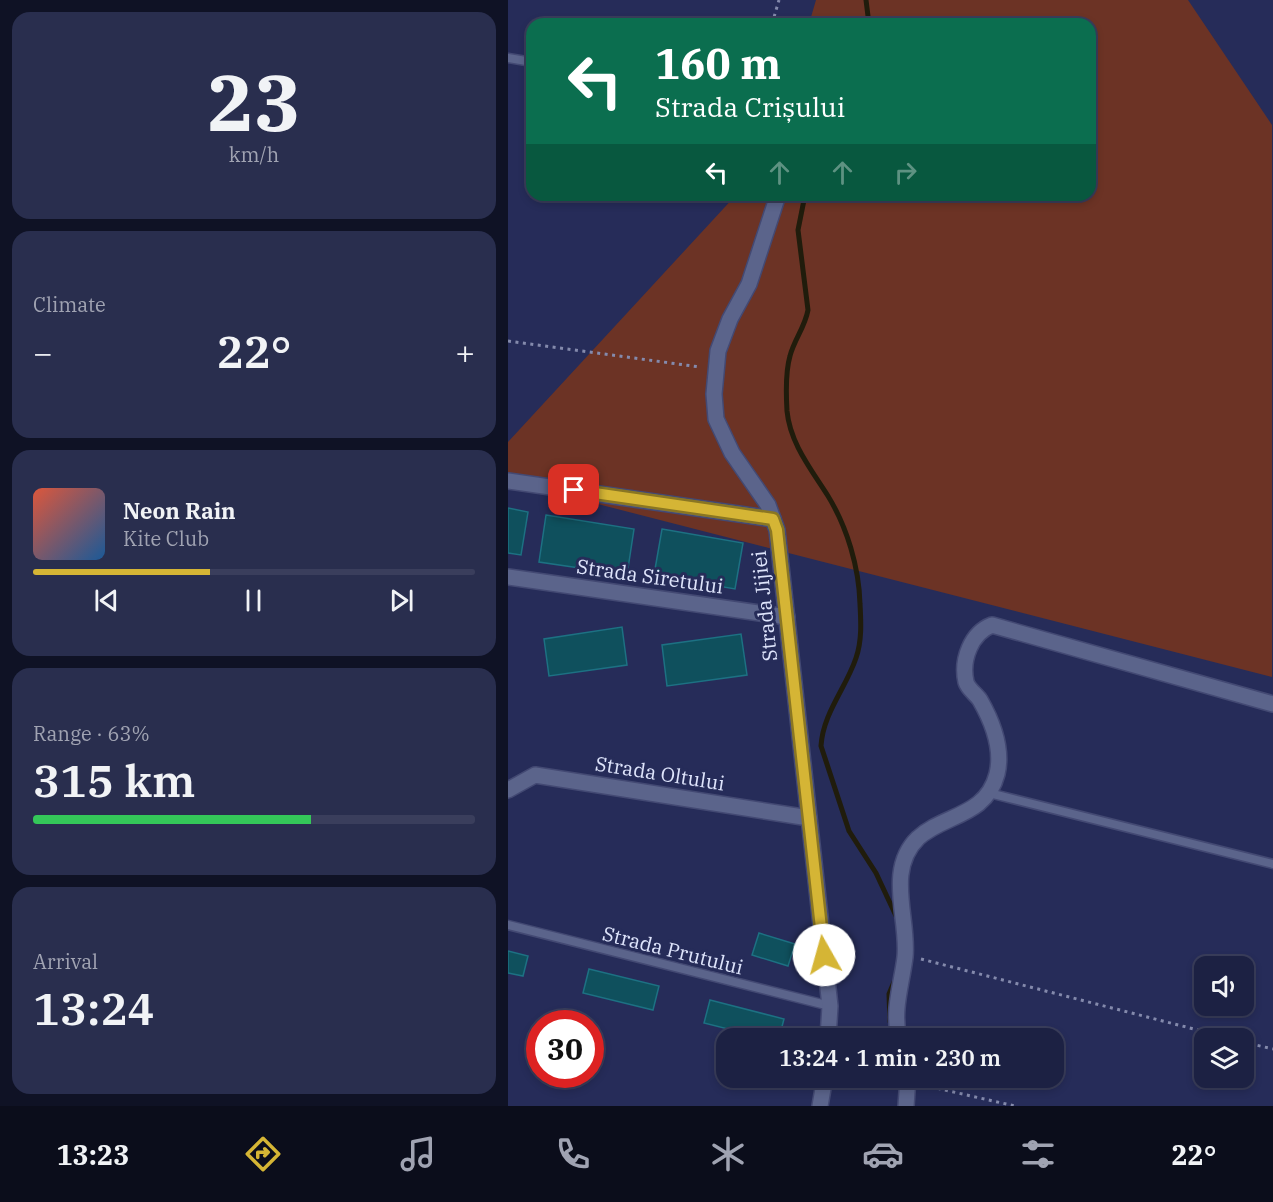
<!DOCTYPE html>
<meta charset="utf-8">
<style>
:root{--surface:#1c2143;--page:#292e4e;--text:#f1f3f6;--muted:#a0a3b2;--line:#3a3e5c;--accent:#d5b535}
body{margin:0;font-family:"IBM Plex Serif",serif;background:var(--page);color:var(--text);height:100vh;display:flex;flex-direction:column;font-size:22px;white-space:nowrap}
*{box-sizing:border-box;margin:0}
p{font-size:20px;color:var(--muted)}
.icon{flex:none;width:33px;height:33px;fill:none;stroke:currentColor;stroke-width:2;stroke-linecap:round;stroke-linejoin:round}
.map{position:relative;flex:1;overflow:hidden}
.side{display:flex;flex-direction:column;gap:12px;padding:12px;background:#0f1225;width:508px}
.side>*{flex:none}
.hud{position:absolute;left:18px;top:18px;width:570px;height:183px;border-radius:18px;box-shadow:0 3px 9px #0003,0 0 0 2px var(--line);background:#0b6e4f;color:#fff;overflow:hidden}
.controls{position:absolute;left:686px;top:956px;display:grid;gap:12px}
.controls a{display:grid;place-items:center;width:60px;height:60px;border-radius:12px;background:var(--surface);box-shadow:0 3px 9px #0003,0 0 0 2px var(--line);font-size:30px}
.speed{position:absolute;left:18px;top:1010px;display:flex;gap:12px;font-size:30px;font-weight:700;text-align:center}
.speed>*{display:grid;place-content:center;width:78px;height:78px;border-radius:50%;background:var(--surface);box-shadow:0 3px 9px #0003,0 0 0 2px var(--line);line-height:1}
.speed .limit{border:9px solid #d22;background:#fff;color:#111}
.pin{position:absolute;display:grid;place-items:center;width:51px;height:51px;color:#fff;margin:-26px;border-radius:12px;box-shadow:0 3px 9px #0006}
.me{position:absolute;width:66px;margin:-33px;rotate:353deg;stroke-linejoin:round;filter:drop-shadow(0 0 4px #0008)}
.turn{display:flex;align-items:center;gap:21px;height:126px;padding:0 30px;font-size:27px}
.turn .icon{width:78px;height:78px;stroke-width:2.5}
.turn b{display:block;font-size:42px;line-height:51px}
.lanes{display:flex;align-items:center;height:57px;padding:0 30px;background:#0003;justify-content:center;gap:30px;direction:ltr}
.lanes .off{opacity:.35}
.big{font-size:45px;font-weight:600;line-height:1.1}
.side .tile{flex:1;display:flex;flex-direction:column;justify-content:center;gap:9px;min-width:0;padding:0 21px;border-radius:18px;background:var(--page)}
.side .dial{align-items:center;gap:0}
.dial b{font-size:78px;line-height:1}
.song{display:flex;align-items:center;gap:18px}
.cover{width:72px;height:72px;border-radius:9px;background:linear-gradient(135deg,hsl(10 70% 55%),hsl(210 70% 35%))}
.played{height:6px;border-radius:3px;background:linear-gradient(90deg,var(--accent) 40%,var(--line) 40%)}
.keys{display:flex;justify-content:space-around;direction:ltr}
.heat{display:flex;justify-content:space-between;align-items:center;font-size:33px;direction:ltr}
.charge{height:9px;border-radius:4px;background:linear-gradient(90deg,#34c759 63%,var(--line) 0)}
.trip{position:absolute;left:208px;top:1028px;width:348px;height:60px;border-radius:18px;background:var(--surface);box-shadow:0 3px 9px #0003,0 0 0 2px var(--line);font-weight:600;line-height:60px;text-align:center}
.menu{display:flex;height:96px;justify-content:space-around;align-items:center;background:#0b0d1b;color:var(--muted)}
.menu .icon{width:42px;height:42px}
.menu .on{color:var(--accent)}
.menu b{font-size:27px;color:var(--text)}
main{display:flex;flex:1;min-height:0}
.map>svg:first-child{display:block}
.green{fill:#6c3325}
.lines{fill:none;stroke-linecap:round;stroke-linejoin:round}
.stream{stroke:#201c0c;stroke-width:5}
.building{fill:#0f505d;stroke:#1d7183;stroke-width:1.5}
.service-casing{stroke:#434973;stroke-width:11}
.minor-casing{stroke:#434973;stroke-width:18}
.path{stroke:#848aac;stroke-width:3;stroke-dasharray:3 4.5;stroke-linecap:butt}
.service{stroke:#5b648b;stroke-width:8}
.minor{stroke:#5b648b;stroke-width:15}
.route-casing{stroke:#8a7622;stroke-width:15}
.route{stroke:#d5b535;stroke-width:10}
.labels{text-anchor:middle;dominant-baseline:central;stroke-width:6;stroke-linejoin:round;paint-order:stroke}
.street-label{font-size:20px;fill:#dee4fb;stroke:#262c59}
</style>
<main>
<section class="side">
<div class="tile dial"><b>23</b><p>km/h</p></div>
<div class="tile"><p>Climate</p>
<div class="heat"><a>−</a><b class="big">22°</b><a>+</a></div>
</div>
<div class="tile">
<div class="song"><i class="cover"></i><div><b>Neon Rain</b><p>Kite Club</p></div></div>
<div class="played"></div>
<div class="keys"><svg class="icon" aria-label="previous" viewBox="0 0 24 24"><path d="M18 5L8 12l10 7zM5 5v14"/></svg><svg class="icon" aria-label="pause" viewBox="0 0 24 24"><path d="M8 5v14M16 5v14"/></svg><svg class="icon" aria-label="next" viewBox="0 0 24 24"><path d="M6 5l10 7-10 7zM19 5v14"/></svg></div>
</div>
<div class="tile"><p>Range · 63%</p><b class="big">315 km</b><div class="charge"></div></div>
<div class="tile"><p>Arrival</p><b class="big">13:24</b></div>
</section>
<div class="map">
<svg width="765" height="1106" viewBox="0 0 765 1106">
<rect width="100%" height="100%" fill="#262c59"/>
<polygon class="green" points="308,0 680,0 764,125 764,677 0,481 0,442 228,195 582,195 582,24 301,24"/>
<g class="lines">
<g class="stream">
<polyline points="358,0 361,24"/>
<path d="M 297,195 L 290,230 L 300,310 C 297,327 286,340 282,356 C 277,373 278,394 279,411 C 282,443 303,469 320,496 C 339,527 351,567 352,604 C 353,622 354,641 348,658 C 338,688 315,713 313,746 L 341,831 L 368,873 L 389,918"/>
<polyline points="382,1022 381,994 386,982"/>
</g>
</g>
<g class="building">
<polygon points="0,508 20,512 13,555 0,553"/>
<polygon points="38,515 126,529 119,575 31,562"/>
<polygon points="154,529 235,543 227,589 146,575"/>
<polygon points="114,627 119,665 41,676 36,639"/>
<polygon points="233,634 239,675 159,686 154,645"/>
<polygon points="251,933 287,944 280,966 244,955"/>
<polygon points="0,951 20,956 15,976 0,973"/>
<polygon points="81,969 151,986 145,1010 75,993"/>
<polygon points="202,1000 276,1019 271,1038 256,1038 196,1023"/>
</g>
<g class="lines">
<g class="service-casing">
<g id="service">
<polyline points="0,58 24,62"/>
<polyline points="481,793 765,864"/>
<polyline points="0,925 322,1006"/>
</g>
</g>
<g class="minor-casing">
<g id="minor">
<polyline points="270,195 241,284 222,319 210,351 206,394 208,419 224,453 260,505 269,530 322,1006 320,1038"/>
<polyline points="0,481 265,519"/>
<polyline points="0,577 279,617"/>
<polyline points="0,790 27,775 301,818"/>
<path d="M 391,1038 C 384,1011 394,983 397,957 C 401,919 377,870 410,838 C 436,814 478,817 489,774 C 495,749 484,721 472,700 C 468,694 460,689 458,682 C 453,660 463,633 484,625 L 765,704"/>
<polyline points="312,1106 317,1077"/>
<polyline points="398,1106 400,1077"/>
</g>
</g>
<g class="path">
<polyline points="264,24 271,0"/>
<polyline points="0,341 192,367"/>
<polyline points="413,959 721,1038"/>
<polyline points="735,1042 765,1049"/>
<polyline points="415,1085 507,1106"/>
</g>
<use href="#service" class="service"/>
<use href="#minor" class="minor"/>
</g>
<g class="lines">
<g class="route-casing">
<polyline id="route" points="66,490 265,519 269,530 316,955"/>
</g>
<use href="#route" class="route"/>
</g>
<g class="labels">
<g class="street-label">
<text transform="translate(142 576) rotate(8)">Strada Siretului</text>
<text transform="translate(256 606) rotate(-96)">Strada Jijiei</text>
<text transform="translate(152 773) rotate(9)">Strada Oltului</text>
<text transform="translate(165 950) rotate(14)">Strada Prutului</text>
</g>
</g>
</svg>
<div class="controls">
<a><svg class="icon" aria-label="sound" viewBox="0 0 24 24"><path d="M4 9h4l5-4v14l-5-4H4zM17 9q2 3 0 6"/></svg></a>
<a><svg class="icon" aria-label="layers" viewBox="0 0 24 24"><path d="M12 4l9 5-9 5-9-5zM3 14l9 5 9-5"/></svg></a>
</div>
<div class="speed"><div class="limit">30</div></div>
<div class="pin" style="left:66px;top:490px;background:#d93025"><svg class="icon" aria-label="arrive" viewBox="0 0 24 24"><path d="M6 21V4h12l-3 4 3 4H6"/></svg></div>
<svg class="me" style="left:316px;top:955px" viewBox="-20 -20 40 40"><circle r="19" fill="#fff"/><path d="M0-13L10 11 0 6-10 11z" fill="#d5b535"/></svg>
<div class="trip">13:24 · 1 min · 230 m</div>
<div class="hud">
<div class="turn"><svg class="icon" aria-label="left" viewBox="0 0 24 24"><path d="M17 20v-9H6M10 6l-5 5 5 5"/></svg><div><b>160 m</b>Strada Crișului</div></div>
<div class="lanes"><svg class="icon" aria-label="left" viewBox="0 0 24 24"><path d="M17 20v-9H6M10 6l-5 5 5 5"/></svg><svg class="icon off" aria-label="ahead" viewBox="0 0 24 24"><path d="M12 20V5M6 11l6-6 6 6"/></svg><svg class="icon off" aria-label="ahead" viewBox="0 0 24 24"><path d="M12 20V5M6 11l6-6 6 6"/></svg><svg class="icon off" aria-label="right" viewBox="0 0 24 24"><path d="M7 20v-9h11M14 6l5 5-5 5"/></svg></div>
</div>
</div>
</main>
<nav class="menu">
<b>13:23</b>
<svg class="icon on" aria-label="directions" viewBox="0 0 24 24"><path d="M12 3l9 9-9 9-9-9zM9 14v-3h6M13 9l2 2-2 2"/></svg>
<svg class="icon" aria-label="music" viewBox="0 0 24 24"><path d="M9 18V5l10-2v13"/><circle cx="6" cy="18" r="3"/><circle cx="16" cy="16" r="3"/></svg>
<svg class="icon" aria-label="phone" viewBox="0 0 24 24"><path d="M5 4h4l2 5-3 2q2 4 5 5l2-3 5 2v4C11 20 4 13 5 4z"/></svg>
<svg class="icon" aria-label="climate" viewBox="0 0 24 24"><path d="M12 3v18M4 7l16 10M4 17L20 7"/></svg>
<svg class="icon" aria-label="car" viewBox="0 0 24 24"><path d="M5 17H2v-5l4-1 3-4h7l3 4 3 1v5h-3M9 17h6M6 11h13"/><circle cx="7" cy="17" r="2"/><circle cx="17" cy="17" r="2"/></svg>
<svg class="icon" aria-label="filters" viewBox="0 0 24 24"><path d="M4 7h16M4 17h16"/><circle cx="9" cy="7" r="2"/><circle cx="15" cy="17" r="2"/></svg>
<b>22°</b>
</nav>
